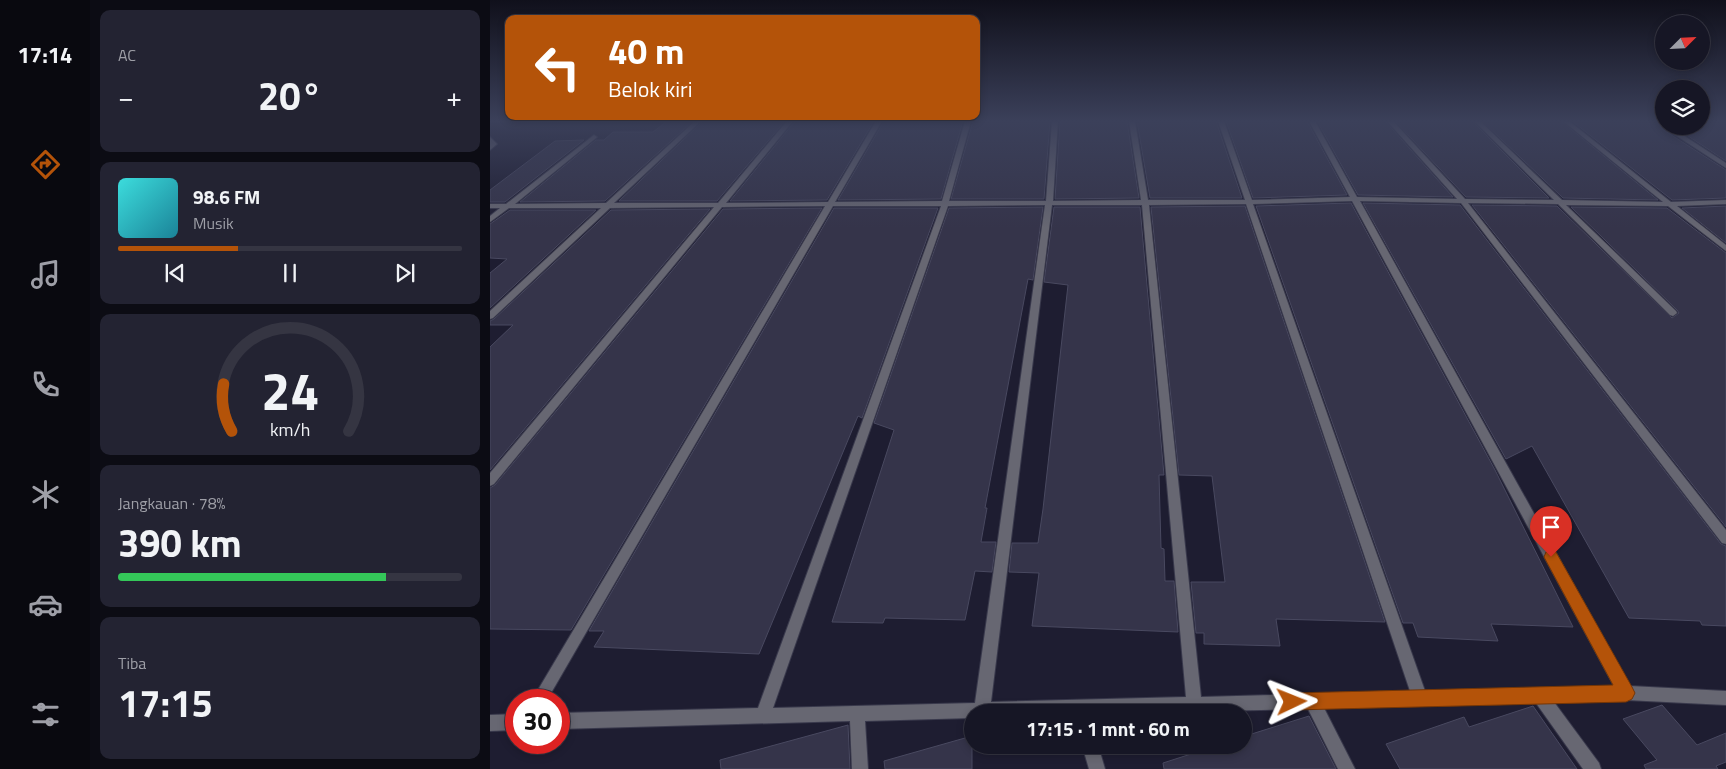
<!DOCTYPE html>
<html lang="id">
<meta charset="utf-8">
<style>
:root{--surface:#161625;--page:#232332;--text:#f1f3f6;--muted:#9e9fa7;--line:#353542;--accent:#b45309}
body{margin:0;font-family:"Titillium Web",sans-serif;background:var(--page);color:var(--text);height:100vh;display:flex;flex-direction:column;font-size:19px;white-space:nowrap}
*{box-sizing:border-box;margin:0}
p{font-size:16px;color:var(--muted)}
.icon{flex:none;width:28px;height:28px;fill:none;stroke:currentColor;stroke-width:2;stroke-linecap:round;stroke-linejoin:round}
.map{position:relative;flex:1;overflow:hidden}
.sheet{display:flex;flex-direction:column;gap:10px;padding:10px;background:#0c0c14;width:400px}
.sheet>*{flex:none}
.hud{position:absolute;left:15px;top:15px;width:475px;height:105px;border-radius:10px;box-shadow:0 2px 8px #0003,0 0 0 1px var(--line);background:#b45309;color:#fff;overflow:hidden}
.needle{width:32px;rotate:66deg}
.fabs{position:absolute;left:1165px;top:15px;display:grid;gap:10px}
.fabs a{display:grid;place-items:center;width:55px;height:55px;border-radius:50%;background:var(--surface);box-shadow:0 2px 8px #0003,0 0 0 1px var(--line);font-size:25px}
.speed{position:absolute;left:15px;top:689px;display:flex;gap:10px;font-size:25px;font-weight:700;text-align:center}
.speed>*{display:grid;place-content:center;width:65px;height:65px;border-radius:50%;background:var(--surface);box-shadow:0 2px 8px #0003,0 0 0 1px var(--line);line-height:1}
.speed .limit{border:8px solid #d22;background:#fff;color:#111}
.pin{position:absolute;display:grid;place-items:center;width:42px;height:42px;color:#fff;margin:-51px -21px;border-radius:50% 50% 50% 0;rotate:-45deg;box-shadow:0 0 5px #0007}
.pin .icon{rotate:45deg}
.me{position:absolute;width:55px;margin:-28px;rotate:88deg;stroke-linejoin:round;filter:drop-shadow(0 0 4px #0008)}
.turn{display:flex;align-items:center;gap:18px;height:105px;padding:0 20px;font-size:22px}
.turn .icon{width:65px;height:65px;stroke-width:2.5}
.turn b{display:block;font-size:35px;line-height:42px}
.big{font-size:38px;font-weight:700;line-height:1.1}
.sheet .widget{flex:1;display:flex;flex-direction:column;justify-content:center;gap:8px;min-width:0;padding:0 18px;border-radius:10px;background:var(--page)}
.sheet .dial{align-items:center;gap:0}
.dial svg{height:130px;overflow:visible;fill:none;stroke:var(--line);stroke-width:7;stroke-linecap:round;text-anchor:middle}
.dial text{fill:var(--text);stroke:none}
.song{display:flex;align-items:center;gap:15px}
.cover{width:60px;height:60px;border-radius:8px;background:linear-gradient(135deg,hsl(180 70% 55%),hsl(190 70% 35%))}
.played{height:5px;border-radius:2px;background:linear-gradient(90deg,var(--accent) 35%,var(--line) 35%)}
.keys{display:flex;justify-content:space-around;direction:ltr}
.heat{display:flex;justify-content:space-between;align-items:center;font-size:28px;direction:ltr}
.charge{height:8px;border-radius:4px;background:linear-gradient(90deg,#34c759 78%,var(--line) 0)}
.trip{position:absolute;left:474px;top:704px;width:288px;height:50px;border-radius:25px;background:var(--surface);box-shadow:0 2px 8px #0003,0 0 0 1px var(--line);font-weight:700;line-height:50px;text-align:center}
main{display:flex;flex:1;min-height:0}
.menu{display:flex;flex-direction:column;width:90px;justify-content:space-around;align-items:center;background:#09090f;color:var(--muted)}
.menu .icon{width:35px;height:35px}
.menu .on{color:var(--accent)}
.menu b{font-size:22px;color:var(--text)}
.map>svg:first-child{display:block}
.building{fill:#35344a;stroke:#494960}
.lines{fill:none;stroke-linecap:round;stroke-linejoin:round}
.minor-casing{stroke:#39394c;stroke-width:2}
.minor{fill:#676772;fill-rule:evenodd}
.route{fill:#b45309;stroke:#753606}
</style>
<main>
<nav class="menu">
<b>17:14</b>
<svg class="icon on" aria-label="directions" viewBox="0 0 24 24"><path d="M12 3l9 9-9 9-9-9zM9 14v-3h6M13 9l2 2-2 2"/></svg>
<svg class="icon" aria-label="music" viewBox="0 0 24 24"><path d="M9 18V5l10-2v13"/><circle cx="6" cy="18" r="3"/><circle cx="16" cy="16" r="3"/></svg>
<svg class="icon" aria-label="phone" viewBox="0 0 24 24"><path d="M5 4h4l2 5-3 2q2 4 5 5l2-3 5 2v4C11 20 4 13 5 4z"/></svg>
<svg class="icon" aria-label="climate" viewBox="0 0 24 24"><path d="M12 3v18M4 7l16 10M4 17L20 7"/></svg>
<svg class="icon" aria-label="car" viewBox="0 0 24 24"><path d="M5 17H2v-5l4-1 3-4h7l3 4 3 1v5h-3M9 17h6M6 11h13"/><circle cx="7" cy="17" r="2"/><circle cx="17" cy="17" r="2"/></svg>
<svg class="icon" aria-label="filters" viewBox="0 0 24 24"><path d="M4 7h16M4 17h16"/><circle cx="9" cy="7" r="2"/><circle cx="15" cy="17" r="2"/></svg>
</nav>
<section class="sheet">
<div class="widget"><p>AC</p>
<div class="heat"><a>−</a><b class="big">20°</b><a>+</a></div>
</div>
<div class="widget">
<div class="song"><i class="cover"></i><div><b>98.6 FM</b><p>Musik</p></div></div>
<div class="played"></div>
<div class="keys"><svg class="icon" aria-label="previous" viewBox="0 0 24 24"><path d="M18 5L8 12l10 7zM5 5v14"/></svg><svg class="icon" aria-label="pause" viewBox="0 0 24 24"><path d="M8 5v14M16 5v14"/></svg><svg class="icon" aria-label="next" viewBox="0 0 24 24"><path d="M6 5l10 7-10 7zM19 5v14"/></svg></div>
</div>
<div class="widget dial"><svg viewBox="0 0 100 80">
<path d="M14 69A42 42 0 1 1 86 69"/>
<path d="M14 69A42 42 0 0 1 9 40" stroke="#b45309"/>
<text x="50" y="56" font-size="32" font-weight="700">24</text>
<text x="50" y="72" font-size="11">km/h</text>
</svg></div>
<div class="widget"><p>Jangkauan · 78%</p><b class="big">390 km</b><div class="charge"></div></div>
<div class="widget"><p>Tiba</p><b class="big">17:15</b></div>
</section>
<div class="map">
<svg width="1236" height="769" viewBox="0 0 1236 769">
<rect width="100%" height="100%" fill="#1e1d31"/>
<g class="building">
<polygon points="177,121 203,121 115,201 30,202 106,140 114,140 123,132 163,132"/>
<polygon points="213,121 295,121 227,201 129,201"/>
<polygon points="305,121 384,121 337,200 240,201"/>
<polygon points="394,121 473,121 451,199 348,200"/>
<polygon points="483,121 560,121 554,199 461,199"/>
<polygon points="570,121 637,121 649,198 565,199"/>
<polygon points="647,121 726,121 752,198 660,198"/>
<polygon points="736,121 817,121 857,195 763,198"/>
<polygon points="827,121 895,121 963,197 868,195"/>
<polygon points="905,121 982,121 1059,198 976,197"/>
<polygon points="992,121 1071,121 1168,200 1073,198"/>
<polygon points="1082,121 1174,121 1172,129 1236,170 1236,198 1182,200"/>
<polygon points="1211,121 1236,121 1236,161 1183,126 1211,126"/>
<polygon points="94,140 15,202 0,202 0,190 65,141"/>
<polygon points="861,203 1005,470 1083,627 1001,624 1008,641 928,637 923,623 913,623 766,206"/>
<polygon points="873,203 970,205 1231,544 1236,546 1236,626 1212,625 1210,621 1139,618 1042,446 1016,459"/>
<polygon points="982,205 1067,206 1182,318 1189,313 1187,310 1081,207 1177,208 1236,253 1236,527"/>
<polygon points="755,206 895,622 786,619 790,646 714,644 714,633 706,633 701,582 735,582 722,476 689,475 661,207"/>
<polygon points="1236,206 1236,243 1192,208"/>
<polygon points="553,207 543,280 538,279 495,508 497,508 491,542 506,542 502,572 485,571 475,620 395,618 393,623 342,622 404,430 384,423 459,208"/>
<polygon points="564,207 650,207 674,475 669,475 671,548 674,549 675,581 684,581 688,632 542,626 549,573 519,572 522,543 548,543 553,509 578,285 554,282"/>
<polygon points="332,208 81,630 0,629 0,488 5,485 233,209"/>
<polygon points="344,208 448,208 372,418 368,416 269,654 104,647 114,631 99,631"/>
<polygon points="220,209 0,470 0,347 23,325 0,325 0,321 4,319 121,210"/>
<polygon points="20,210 106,210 0,308 0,273 17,259 0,258 0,224"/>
<polygon points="1172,705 1207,745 1236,733 1236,762 1226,766 1228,769 1156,769 1154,765 1167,760 1133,719"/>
<polygon points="1043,706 1087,769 910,769 896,744 974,717 979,727"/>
<polygon points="819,716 846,769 674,769 673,763 729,745 752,745 752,737"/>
<polygon points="358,725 360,769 231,769 230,760"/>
<polygon points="482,736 482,769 395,769 394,761"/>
</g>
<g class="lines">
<g class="minor-casing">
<g id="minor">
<path d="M 205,121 L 211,121 L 124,203 L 228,203 L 297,121 L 303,121 L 236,203 L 338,202 L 386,121 L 392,121 L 345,202 L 452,201 L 475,121 L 481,121 L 459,201 L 556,201 L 562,121 L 568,121 L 563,201 L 651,200 L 639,121 L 645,121 L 658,200 L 755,200 L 728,121 L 734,121 L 762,200 L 860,197 L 819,121 L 825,121 L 867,197 L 967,199 L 897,121 L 903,121 L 975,199 L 1064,200 L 984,121 L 990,121 L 1072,200 L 1173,202 L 1073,121 L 1079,121 L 1181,202 L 1236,200 L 1236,204 L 1187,206 L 1236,245 L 1236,251 L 1178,206 L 1076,205 L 1186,311 L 1187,313 L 1183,316 L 1180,315 L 1068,204 L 978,203 L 1236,530 L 1236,544 L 1232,543 L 971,203 L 870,201 L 1140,686 L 1236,691 L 1236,705 L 1136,700 L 1064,702 L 1109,763 L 1111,769 L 1093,769 L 1046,703 L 834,708 L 865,769 L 848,769 L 818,709 L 680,712 L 482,712 L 482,718 L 375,721 L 378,769 L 362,769 L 360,721 L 69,729 L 69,713 L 268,708 L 451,206 L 343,206 L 57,700 L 42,700 L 335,206 L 232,207 L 4,484 L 0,486 L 0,473 L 224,207 L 120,208 L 3,318 L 0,319 L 0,311 L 111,208 L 19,208 L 0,222 L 0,216 L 10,208 L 0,208 L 0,204 L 16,204 L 104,135 L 107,137 L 106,138 L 25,204 L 116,203 ZM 862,201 L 1124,686 L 935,691 L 763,204 ZM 756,204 L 920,691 L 711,697 L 659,205 ZM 555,205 L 485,703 L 283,708 L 458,206 ZM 562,205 L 652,205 L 696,697 L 501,702 Z"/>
<polygon points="1174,125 1174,126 1179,126 1236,163 1236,168 1173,127"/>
<polygon points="0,137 7,144 0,150"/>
<polygon points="26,714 26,730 0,731 0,715"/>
<polygon points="592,745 608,745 615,769 599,769"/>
</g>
</g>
<use href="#minor" class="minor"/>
</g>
<linearGradient id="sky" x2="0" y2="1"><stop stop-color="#10101b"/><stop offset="0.53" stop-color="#3b405a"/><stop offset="1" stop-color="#3b405a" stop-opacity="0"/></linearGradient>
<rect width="1236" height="228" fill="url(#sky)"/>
<polygon class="route" points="1061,550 1066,552 1142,687 1145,693 1142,699 1136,702 802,710 796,708 794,702 796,696 802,693 1123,685 1054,557 1056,552"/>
</svg>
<div class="fabs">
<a><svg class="needle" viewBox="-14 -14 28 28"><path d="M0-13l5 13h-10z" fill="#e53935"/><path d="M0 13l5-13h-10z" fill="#9e9fa7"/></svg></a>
<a><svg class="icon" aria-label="layers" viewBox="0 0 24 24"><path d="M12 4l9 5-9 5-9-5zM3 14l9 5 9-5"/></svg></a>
</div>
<div class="speed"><div class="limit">30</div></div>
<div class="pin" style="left:1061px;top:557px;background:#d93025"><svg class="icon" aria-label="arrive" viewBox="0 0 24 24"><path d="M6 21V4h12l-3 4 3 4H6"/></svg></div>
<svg class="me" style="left:802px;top:702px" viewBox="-20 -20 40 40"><path d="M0-17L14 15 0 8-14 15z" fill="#b45309" stroke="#fff" stroke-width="4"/></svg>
<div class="trip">17:15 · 1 mnt · 60 m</div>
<div class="hud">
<div class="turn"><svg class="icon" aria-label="left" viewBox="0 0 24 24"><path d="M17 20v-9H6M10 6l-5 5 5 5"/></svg><div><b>40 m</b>Belok kiri</div></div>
</div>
</div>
</main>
